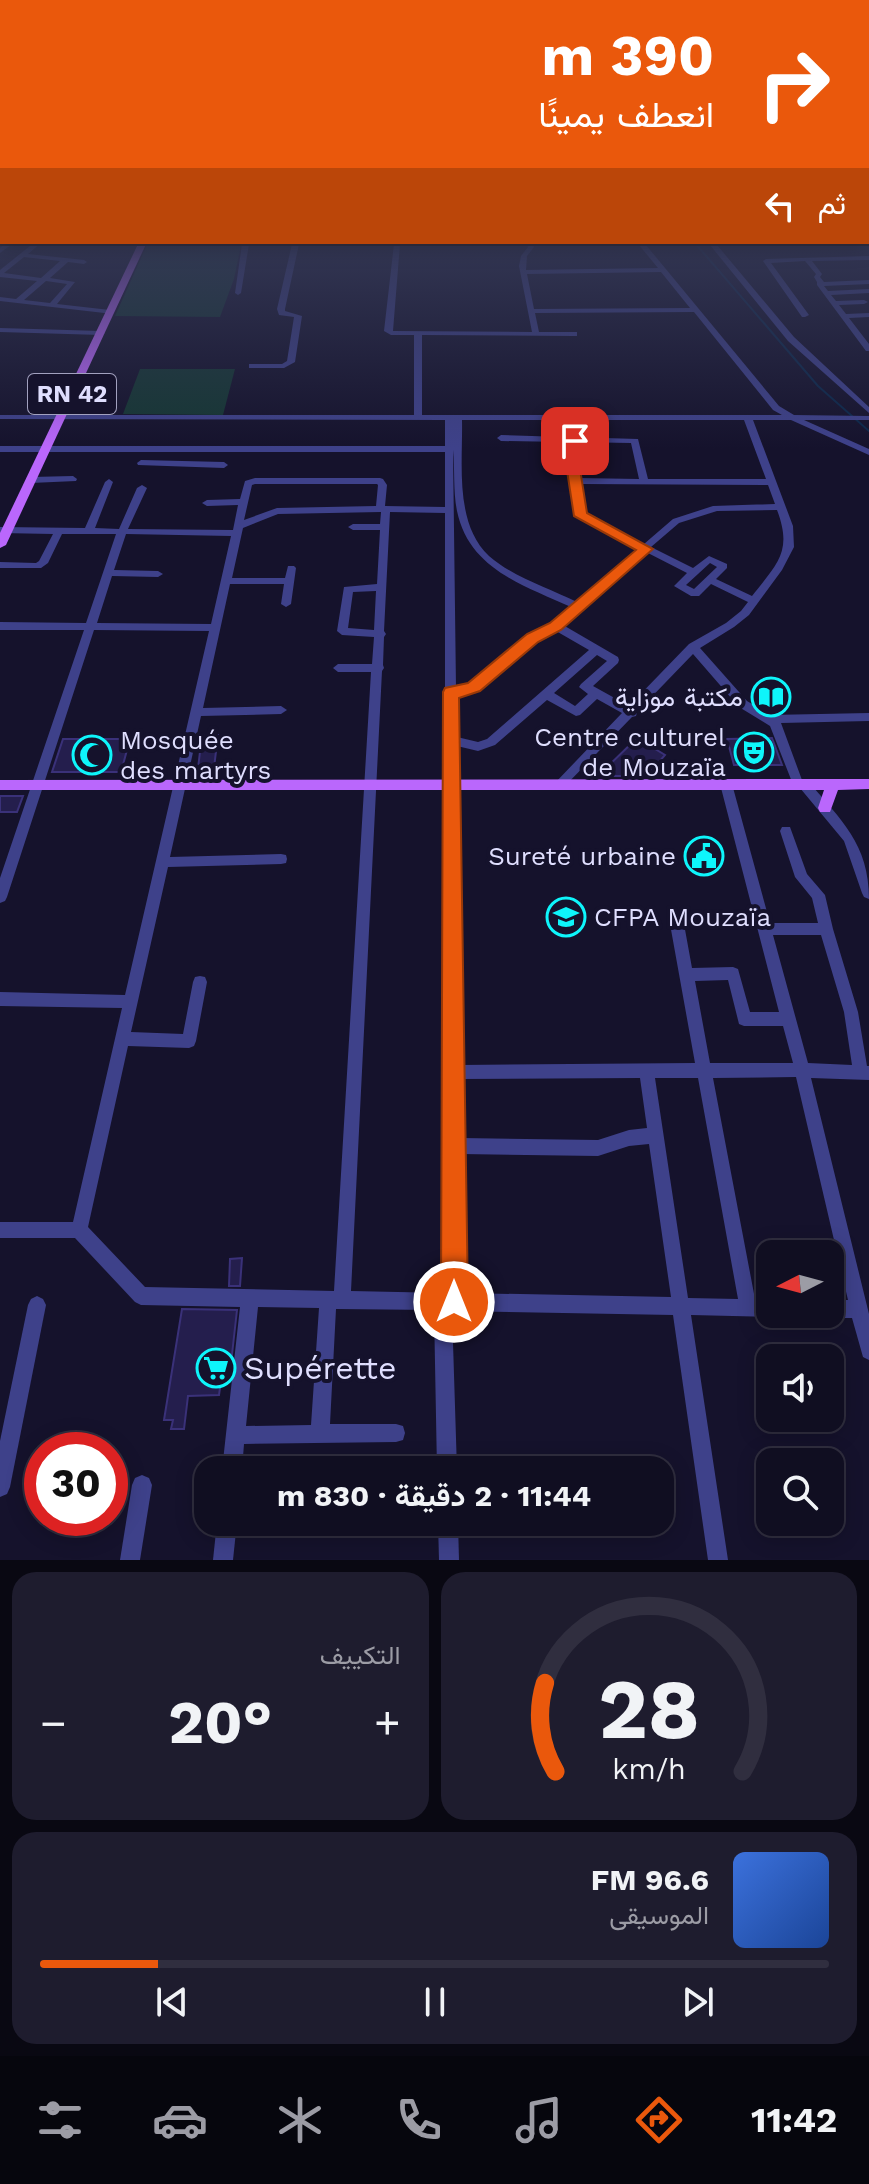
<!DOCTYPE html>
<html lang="ar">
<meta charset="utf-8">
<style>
:root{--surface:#100e21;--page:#1e1c2e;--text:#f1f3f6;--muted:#9c9ca5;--line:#302e3f;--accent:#ea580c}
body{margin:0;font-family:"Work Sans",Vazirmatn,sans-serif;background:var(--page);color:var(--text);direction:rtl;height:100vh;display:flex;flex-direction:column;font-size:30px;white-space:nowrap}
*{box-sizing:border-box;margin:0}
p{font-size:26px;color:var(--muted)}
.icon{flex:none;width:44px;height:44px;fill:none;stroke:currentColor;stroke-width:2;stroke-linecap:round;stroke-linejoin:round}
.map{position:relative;height:1560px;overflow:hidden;direction:ltr}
.panel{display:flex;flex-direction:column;gap:12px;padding:12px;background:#090812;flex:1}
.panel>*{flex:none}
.guide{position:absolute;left:0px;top:0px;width:870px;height:244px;box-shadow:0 4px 20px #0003,0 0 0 2px var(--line);direction:rtl;background:#ea580c;color:#fff;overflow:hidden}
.needle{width:52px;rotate:264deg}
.buttons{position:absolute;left:756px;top:1240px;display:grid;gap:16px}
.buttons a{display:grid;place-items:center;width:88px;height:88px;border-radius:16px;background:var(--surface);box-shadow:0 4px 20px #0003,0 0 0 2px var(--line);font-size:40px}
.speed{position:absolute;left:24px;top:1432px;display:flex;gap:16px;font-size:40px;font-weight:700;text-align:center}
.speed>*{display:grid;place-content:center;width:104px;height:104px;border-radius:50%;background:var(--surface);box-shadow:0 4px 20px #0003,0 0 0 2px var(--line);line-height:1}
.speed .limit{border:12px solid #d22;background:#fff;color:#111}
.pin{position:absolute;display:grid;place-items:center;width:68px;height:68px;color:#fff;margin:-34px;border-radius:16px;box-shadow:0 4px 12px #0006}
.me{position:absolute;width:88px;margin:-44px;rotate:0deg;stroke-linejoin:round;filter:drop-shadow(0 0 6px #0008)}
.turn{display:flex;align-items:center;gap:28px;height:168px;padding:0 24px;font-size:36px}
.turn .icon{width:104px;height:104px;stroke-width:2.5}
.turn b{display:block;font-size:56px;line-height:68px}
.then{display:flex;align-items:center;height:76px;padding:0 24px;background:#0003;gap:16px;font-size:30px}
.big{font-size:60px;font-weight:700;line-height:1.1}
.panel .widget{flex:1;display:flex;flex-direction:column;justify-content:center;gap:12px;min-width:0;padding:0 28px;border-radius:24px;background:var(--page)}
.panel .dial{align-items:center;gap:0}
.dial svg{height:208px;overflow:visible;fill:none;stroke:var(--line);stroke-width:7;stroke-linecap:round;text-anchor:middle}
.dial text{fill:var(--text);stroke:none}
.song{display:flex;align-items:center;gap:24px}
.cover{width:96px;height:96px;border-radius:12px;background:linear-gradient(135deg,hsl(220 70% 55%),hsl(220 70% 35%))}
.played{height:8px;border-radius:4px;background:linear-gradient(90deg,var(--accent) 15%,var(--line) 15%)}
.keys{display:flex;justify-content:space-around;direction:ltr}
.heat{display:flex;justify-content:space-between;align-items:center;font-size:44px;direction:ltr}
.panel .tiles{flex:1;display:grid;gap:12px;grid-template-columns:1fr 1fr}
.widget:last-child{grid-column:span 2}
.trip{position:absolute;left:194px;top:1456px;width:480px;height:80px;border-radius:24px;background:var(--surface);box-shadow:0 4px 20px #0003,0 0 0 2px var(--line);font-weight:700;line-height:80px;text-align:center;direction:rtl}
.tabs{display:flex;height:128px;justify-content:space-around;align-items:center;background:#06060d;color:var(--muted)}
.tabs .icon{width:56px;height:56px}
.tabs .active{color:var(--accent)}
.tabs b{font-size:36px;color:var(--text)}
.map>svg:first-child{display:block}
.green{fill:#153633}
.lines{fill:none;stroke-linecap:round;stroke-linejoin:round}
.stream{stroke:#0c284b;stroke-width:2}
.building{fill:#241e4d;stroke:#3a3179;stroke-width:2}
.minor{fill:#3e418a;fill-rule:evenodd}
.major{fill:#ba67fc;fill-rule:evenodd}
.route{fill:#ea580c;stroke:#983908;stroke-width:2}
.labels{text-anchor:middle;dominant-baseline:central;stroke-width:8;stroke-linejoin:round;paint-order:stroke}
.shield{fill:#15122c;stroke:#a2a1bf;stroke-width:2}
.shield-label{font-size:24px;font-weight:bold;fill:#dfdefe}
.poi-label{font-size:26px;fill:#dfdefe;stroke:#15122c;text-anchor:end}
.near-poi-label{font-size:32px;fill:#dfdefe;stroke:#15122c;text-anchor:start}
</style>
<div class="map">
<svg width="869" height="1560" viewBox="0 0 869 1560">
<rect width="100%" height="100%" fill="#15122c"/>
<g class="green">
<polygon points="147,245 241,245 234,279 220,317 115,316"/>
<polygon points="140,369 235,369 223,415 123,414"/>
</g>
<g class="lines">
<polyline class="stream" points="695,243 818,386 869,431"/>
</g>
<g class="building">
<polygon points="202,735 218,735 213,776 197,777"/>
<polygon points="637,738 665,755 647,776 611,776 602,772"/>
<polygon points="772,738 782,765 734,765 727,739"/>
<polygon points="63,739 130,739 121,772 52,772"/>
<polygon points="0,796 23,796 17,812 0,812"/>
<polygon points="242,1258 240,1286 229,1286 230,1259"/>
<polygon points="182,1309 237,1310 229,1381 221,1381 219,1395 188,1396 184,1429 171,1429 173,1420 164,1420"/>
</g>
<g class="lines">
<g class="minor">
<path d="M 869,241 L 869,245 L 717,245 L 794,337 L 869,407 L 869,413 L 788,341 L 710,245 L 646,245 L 779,406 L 794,415 L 869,416 L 869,420 L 804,420 L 869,449 L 869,455 L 791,420 L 753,420 L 793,526 L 794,547 L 782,570 L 749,615 L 734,627 L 700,648 L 747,701 L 770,715 L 869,713 L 869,721 L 781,723 L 802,780 L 808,781 C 841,820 869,844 869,899 L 864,897 L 862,893 L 844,841 L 800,788 L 794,787 L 770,726 L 739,707 L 693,654 L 637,712 L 636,716 L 632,717 L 564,787 L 556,787 L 554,784 L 622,713 L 597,699 L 580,715 L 576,716 L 547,700 L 495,745 L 478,751 L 457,746 L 460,1065 L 695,1063 L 670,924 L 672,920 L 677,918 L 682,920 L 684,924 L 692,968 L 733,967 L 738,969 L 750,1012 L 779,1012 L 720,784 L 722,781 L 730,781 L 732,784 L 770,923 L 818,923 L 812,898 L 795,877 L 780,831 L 782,827 L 790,827 L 807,874 L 825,895 L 833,929 L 858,1012 L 867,1066 L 869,1066 L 869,1080 L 811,1078 L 869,1314 L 869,1360 L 863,1357 L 852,1318 L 830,1318 L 823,1314 L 830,1314 L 830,1300 L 848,1300 L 796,1077 L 713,1078 L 755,1299 L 770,1299 L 770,1314 L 776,1314 L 770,1317 L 691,1315 L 728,1560 L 708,1560 L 673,1315 L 452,1311 L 457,1470 L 437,1470 L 434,1310 L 336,1309 L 330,1424 L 396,1424 L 403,1426 L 405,1433 L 403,1440 L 396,1442 L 244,1444 L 242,1470 L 222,1470 L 240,1307 L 141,1305 L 135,1302 L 75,1238 L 0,1238 L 0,1222 L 73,1222 L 122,1008 L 0,1006 L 0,992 L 125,995 L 209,631 L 94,630 L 7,897 L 5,901 L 0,903 L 0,878 L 84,630 L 0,630 L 0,622 L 86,623 L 116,534 L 62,534 L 48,563 L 41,568 L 0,568 L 0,562 L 36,563 L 39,561 L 53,534 L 0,533 L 0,527 L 85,528 L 105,482 L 109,479 L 113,482 L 95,528 L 119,529 L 137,488 L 142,485 L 147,488 L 128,529 L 233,530 L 238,505 L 207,506 L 202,503 L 207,500 L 240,499 L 245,481 L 255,478 L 380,478 L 383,479 L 387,485 L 385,506 L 445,507 L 445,452 L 0,452 L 0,446 L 445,446 L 445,420 L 0,419 L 0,415 L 414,415 L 414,335 L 391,335 L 384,331 L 394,244 L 299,244 L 285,309 L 285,311 L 302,316 L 295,362 L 284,368 L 249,368 L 249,364 L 282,364 L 287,361 L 294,317 L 279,315 L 277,309 L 292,244 L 249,244 L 241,293 L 238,295 L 235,293 L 242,244 L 48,244 L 45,242 ZM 400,244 L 527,245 L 528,247 L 521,256 L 519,266 L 532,332 L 393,331 ZM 533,245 L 639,245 L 658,268 L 526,270 L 527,256 L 534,247 ZM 661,272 L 690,308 L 534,309 L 527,274 ZM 694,312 L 773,410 L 782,415 L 422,415 L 422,335 L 574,336 L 577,336 L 577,332 L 539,332 L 535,313 ZM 462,420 L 560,420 L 563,437 L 501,435 L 497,438 L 501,441 L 564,442 L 578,518 L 638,549 L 577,602 C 548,588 513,577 489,556 C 454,523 463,463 462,420 ZM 568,420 L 744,420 L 766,479 L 648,479 L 638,439 L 571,437 ZM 572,442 L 631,443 L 639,479 L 579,478 ZM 453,450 C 455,468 453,491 457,511 C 469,569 523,585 571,607 L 549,626 L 528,635 L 463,688 L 456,688 ZM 255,484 L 377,484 L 378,485 L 376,506 L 277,508 L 244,520 L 252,485 ZM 580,484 L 768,485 L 775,504 L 713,506 L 673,519 L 644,544 L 585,515 ZM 777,510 C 793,552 777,564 752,596 L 716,579 L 727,568 L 727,564 L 709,556 L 693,568 L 651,547 L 679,523 L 717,511 ZM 381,512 L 380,524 L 353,524 L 348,527 L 353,530 L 380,530 L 377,584 L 344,587 L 337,631 L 342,635 L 374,637 L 372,664 L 338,664 L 333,668 L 338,672 L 371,672 L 334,1291 L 145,1287 L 88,1227 L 128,1046 L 189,1048 L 194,1046 L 196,1041 L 207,982 L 205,977 L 200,976 L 195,977 L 193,982 L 183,1034 L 131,1032 L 168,867 L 281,864 L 286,863 L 287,859 L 286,855 L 281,854 L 170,857 L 201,716 L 281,714 L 287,710 L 281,706 L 203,708 L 230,584 L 284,584 L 281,604 L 286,607 L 291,604 L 296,568 L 294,566 L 288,566 L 285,578 L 232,578 L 243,528 L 278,514 ZM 390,512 L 445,513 L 445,1293 L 351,1291 L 382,671 L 384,668 L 383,665 L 384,637 L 386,634 L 384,631 ZM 126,534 L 231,536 L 211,624 L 97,623 L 112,576 L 158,577 L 163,574 L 158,571 L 114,570 ZM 646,552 L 687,573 L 674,586 L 691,596 L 699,596 L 711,584 L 748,602 L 741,611 L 726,623 L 689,644 L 629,706 L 593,686 L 618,663 L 619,660 L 618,657 L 563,625 ZM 710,563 L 717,567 L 694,589 L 686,585 ZM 376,591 L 374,630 L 348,628 L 353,592 ZM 556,631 L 589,650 L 487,739 L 478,742 L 457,737 L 456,696 C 483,696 512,658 533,642 C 540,638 549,634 556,631 ZM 597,655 L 607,661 L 581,684 L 579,687 L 588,694 L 575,706 L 554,693 ZM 773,935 L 821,935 L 844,1012 L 852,1065 L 808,1063 ZM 728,980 L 739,1024 L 744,1026 L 783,1026 L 793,1063 L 710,1063 L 695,981 ZM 640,1078 L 647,1128 L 629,1130 L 598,1140 L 461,1138 L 460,1079 ZM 655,1078 L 698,1078 L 738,1299 L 688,1298 ZM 649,1144 L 671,1297 L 463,1293 L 461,1154 L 598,1156 L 629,1146 ZM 258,1307 L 319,1308 L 311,1425 L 246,1426 Z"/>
<polygon points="8,242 15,242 0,253 0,248"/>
<path d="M 35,242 L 42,242 L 28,254 L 84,260 L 87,262 L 84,264 L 68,262 L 50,278 L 75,282 L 57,304 L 110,310 L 113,310 L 113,314 L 0,301 L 0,297 L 16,299 L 37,281 L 0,277 L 0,270 ZM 24,257 L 60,261 L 41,278 L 4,273 ZM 46,281 L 67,284 L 50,303 L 24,300 Z"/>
<polygon points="869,256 869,260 812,261 822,274 820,277 824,282 869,280 869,284 824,286 828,291 869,289 869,293 831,295 836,301 864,300 868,302 864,304 839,305 846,314 869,313 869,317 849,318 869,344 869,351 866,351 817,285 817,282 814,277 816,274 805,261 771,263 809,315 805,317 802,317 763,261 766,259"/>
<polygon points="0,328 101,331 105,333 101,335 0,332"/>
<polygon points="141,460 224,462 228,465 224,468 138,465 137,463"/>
<polygon points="73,476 77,479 76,481 31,483 27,480 31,477"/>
<polygon points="37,1296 43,1299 46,1305 10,1487 7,1494 0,1497 0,1441 28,1305 31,1299"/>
<polygon points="142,1475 149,1478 152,1485 140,1560 120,1560 132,1485 135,1478"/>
<polygon points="217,1522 237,1522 233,1560 213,1560"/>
<polygon points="438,1522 458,1522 459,1560 439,1560"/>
</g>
<g class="major">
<polygon points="139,242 147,242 6,545 0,548 0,533"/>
<polygon points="833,779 869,779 869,789 838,790 830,812 820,812 818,808 824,790 0,790 0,780"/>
</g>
</g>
<linearGradient id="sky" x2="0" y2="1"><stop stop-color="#0c0a18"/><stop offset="0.51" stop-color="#353956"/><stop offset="1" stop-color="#353956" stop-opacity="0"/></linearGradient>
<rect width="869" height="449" fill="url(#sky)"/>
<polygon class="route" points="568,434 581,441 576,444 587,513 653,549 561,630 538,642 480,691 459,698 468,1302 464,1311 454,1315 445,1311 441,1302 443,692 445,688 468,683 527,634 550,623 636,550 574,516 562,438"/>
<defs>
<g id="library-ring" transform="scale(2)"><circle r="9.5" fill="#15122c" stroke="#0ef5fb" stroke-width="1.5"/><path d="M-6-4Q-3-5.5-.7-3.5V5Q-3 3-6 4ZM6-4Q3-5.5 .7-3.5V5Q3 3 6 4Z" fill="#0ef5fb"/></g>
<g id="theatre-ring" transform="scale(2)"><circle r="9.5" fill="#15122c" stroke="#0ef5fb" stroke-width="1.5"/><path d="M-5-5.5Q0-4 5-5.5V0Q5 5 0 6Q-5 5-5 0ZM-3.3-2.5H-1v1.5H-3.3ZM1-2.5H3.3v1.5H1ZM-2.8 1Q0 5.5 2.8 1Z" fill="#0ef5fb"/></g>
<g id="mosque-ring" transform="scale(2)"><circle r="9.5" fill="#15122c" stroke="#0ef5fb" stroke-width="1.5"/><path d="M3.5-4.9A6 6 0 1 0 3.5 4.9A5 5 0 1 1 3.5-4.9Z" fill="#0ef5fb"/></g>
<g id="civic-ring" transform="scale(2)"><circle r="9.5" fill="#15122c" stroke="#0ef5fb" stroke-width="1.5"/><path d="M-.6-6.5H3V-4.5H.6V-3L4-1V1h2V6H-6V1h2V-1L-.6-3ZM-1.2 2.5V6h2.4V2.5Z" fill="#0ef5fb"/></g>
<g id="university-ring" transform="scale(2)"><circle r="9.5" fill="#15122c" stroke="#0ef5fb" stroke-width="1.5"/><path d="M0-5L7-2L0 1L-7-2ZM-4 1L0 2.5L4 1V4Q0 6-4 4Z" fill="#0ef5fb"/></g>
<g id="supermarket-ring" transform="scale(2)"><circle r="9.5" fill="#15122c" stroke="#0ef5fb" stroke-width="1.5"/><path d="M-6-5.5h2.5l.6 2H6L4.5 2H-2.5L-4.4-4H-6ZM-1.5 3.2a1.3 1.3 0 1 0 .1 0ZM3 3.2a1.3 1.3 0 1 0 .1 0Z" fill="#0ef5fb"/></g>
</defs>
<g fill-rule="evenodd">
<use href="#library-ring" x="771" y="697"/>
<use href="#theatre-ring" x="754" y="752"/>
<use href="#mosque-ring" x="92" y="755"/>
<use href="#civic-ring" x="704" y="856"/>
<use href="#university-ring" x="566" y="917"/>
<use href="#supermarket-ring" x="216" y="1368"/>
</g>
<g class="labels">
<rect class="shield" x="28" y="374" width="88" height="40" rx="6"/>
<g class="shield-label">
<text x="72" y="394">RN 42</text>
</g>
<g class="poi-label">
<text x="743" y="697">مكتبة موزاية</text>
<text x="726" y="737">Centre culturel<tspan x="726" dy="30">de Mouzaïa</tspan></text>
<text x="120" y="740" text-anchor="start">Mosquée<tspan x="120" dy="30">des martyrs</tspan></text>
<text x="676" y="856">Sureté urbaine</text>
<text x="594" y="917" text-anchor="start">CFPA Mouzaïa</text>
</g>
<g class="near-poi-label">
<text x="244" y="1368">Supérette</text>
</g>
</g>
</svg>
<div class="buttons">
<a><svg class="needle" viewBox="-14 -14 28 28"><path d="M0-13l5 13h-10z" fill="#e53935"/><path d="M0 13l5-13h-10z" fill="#9c9ca5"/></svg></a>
<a><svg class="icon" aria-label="sound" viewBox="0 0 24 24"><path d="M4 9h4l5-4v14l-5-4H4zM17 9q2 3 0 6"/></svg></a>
<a><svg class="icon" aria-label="search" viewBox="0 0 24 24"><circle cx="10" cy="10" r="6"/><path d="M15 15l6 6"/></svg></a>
</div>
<div class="speed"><div class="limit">30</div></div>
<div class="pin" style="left:575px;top:441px;background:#d93025"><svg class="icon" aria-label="arrive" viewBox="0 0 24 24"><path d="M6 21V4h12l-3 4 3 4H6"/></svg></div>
<svg class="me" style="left:454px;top:1302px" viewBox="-20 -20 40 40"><circle r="17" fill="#ea580c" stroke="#fff" stroke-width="3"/><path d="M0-11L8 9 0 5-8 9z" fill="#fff"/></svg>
<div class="trip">11:44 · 2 دقيقة · 830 m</div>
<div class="guide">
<div class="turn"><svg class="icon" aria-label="right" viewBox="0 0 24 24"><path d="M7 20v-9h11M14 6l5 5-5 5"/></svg><div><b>390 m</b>انعطف يمينًا</div></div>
<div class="then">ثم<svg class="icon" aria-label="left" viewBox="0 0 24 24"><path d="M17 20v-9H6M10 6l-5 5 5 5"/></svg></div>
</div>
</div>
<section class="panel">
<div class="tiles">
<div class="widget dial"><svg viewBox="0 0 100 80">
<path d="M14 69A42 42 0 1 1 86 69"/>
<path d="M14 69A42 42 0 0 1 10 35" stroke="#ea580c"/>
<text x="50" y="56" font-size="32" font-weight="700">28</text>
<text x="50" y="72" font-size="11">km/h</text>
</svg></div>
<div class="widget"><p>التكييف</p>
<div class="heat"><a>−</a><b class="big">20°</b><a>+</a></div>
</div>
<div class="widget">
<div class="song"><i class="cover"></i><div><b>96.6 FM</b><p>الموسيقى</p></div></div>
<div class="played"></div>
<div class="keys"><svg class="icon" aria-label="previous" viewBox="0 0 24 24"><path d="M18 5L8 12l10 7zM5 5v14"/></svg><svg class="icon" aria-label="pause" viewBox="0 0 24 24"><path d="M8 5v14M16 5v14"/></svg><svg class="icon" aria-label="next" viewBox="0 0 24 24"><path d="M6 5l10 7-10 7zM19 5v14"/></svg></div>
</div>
</div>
</section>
<nav class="tabs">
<b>11:42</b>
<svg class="icon active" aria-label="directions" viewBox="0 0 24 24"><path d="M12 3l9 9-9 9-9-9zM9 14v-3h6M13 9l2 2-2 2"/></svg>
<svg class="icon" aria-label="music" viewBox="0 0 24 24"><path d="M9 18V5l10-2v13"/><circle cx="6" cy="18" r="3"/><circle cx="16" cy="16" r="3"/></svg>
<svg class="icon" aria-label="phone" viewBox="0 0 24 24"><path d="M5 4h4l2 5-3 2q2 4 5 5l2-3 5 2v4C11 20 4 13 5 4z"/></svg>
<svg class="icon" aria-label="climate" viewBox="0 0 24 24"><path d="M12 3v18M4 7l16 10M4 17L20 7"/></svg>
<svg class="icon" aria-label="car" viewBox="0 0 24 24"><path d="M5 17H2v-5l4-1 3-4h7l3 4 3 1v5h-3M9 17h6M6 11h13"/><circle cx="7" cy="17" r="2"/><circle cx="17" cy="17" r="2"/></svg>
<svg class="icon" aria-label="filters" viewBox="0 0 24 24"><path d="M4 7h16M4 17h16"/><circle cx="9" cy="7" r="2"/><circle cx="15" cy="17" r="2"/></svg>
</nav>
